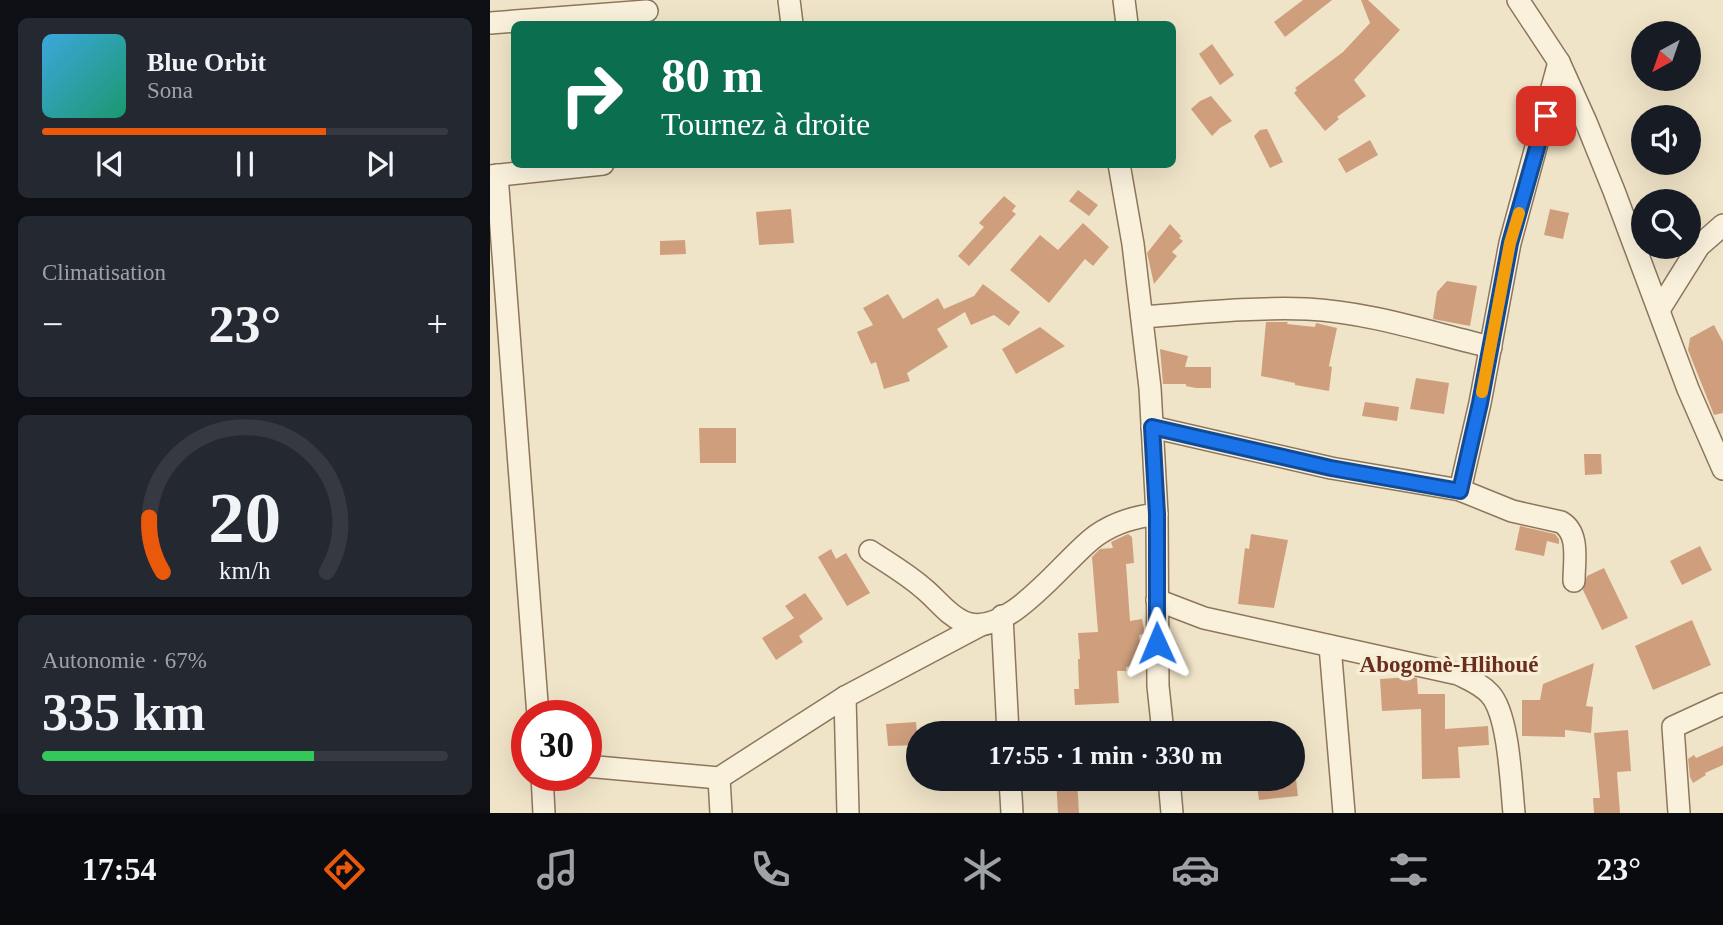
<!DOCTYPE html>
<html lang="fr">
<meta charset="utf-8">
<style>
:root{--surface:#171b24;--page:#242831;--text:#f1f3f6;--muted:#9ea1a6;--line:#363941;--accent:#ea580c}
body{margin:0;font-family:Georgia,serif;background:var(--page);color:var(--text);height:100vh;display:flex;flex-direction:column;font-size:26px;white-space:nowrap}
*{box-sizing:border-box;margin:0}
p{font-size:23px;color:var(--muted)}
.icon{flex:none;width:38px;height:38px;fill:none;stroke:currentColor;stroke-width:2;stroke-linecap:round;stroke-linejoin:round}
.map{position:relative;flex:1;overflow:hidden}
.details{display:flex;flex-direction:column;gap:18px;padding:18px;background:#0d0f14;width:490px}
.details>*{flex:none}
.hud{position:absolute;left:21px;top:21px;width:665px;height:147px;border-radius:10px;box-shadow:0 7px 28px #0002;background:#0b6e4f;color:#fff;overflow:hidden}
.needle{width:46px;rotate:220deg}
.controls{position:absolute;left:1141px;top:21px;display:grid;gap:14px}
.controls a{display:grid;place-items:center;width:70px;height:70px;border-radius:50%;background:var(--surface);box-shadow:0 7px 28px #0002;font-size:35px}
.speed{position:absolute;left:21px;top:700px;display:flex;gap:14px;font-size:35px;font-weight:700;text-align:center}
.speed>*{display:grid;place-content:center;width:91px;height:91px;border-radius:50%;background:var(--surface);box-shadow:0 7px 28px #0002;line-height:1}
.speed .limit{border:10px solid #d22;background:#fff;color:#111}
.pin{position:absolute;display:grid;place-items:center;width:60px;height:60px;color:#fff;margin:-30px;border-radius:14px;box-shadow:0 4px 10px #0006}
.me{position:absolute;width:77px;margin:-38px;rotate:359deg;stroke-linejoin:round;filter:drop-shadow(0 0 5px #0008)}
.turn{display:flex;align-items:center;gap:24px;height:147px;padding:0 35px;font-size:32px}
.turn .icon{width:91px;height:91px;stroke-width:2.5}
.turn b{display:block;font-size:49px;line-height:60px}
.big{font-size:52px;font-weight:600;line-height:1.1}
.details .tile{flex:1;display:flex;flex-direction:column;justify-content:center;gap:10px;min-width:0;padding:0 24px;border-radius:10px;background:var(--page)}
.details .dial{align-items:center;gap:0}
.dial svg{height:182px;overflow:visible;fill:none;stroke:var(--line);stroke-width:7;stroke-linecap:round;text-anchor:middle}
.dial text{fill:var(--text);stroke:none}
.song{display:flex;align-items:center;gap:21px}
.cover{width:84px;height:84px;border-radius:10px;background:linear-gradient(135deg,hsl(200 70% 55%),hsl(160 70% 35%))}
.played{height:7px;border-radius:4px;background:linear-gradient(90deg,var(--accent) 70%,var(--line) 70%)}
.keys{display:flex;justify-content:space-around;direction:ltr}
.heat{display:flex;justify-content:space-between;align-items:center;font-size:38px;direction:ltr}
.charge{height:10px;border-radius:5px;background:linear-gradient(90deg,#34c759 67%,var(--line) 0)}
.trip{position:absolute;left:416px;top:721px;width:399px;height:70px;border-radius:35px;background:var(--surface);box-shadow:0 7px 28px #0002;font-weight:600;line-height:70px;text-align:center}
.tabs{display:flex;height:112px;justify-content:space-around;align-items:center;background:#090b0e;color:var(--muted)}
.tabs .icon{width:49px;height:49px}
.tabs .on{color:var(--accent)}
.tabs b{font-size:32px;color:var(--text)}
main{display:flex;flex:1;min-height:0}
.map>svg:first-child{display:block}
.building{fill:#cf9f7d}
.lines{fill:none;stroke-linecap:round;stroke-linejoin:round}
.minor-casing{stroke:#8d765c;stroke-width:24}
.minor{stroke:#faf1dc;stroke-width:21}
.route-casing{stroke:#114b97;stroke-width:18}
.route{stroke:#1a73e8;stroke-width:12}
.slow{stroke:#f59e0b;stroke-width:12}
.labels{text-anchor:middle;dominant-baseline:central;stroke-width:7;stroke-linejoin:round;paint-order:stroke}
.quarter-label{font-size:23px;font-weight:bold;fill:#6b2e1e;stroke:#f7eed8}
</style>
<main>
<section class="details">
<div class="tile">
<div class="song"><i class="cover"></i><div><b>Blue Orbit</b><p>Sona</p></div></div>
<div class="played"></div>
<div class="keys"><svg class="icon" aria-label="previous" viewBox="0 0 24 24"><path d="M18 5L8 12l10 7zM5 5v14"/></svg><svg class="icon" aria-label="pause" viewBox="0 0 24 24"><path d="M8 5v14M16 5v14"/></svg><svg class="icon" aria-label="next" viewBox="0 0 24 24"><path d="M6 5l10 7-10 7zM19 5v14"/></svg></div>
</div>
<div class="tile"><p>Climatisation</p>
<div class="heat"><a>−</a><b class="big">23°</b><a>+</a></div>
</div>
<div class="tile dial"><svg viewBox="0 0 100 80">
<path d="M14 69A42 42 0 1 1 86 69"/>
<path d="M14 69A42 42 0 0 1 8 45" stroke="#ea580c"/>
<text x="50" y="56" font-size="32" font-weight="700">20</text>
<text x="50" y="72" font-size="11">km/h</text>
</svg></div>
<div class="tile"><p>Autonomie · 67%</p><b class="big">335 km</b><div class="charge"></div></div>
</section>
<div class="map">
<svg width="1233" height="813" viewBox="0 0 1233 813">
<rect width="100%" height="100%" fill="#f0e4c8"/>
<g class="building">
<polygon points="813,0 842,0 795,37 784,22"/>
<polygon points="871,0 878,0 910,30 864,80 876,96 847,117 849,119 835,131 804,93 807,90 805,88 853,52 880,23"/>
<polygon points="722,44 744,75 730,85 709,54"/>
<polygon points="721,96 742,121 730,128 722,136 701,109 710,101"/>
<polygon points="777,129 793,162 780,168 764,136 770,130"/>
<polygon points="880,140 888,155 856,173 848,159"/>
<polygon points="588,190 608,205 599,216 579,201"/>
<polygon points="514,196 526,206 522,211 526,214 479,266 468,256 494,227 489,223"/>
<polygon points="301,209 304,243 269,245 266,212"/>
<polygon points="1060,209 1079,213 1073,239 1054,235"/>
<polygon points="593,223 619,247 603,266 595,259 559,303 520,270 550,235 568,250"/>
<polygon points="680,224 691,236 689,238 693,241 682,252 687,256 664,284 657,253"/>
<polygon points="195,240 196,254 170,255 170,241"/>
<polygon points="957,281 987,286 980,326 943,319 947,292"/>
<polygon points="493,284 530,312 519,326 504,315 481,325 475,312 447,329 458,347 417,373 420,381 394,389 386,362 381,364 367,332 383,325 373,308 398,294 413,319 448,298 454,309 484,296"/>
<polygon points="776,322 798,322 797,324 825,327 826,323 847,328 839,366 842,367 839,391 805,385 805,383 771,376"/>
<polygon points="1224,325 1233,342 1233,413 1224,415 1198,350 1200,338"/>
<polygon points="550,327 575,346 526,374 512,349"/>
<polygon points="670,349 698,356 695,367 721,367 721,388 706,388 696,386 696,384 673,384"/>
<polygon points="926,378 959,383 954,414 920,409"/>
<polygon points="875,402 909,407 907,421 872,416"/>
<polygon points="209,428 246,428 246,463 210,463"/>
<polygon points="1094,454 1111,454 1112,474 1095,475"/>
<polygon points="1030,526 1065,534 1069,539 1069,544 1057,541 1054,556 1025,550"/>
<polygon points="638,534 642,537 644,563 636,564 640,621 652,619 655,634 649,635 653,665 636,667 636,671 627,671 629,703 585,705 584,689 589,689 588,659 590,659 588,633 608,632 602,557 610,549 623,548 621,542"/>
<polygon points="761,534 798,540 784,608 748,604 755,548 759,549"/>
<polygon points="1210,546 1222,570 1192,585 1180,561"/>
<polygon points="341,549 346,559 356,553 380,593 357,606 328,557"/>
<polygon points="1114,568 1138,618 1112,630 1093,590 1097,576"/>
<polygon points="315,593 333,619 309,636 313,642 286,660 272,638 304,618 295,606"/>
<polygon points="1202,620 1221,665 1163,690 1145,646"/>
<polygon points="1104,663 1096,706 1103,707 1101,733 1075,730 1075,737 1032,736 1032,700 1050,700 1053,684"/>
<polygon points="922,677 927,678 928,694 955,694 955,729 998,726 999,745 968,747 970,778 932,779 931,709 892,711 890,679"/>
<polygon points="426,722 428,745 398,746 396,724"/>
<polygon points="1138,730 1141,771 1127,772 1130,813 1104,813 1103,798 1110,798 1104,733"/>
<polygon points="1233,746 1233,765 1215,773 1216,775 1203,783 1200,777 1198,759 1204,755 1206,758"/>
<polygon points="566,779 587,779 589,813 568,813"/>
<polygon points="766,779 806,779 808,796 769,800"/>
</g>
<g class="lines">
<g class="minor-casing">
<g id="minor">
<polyline points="299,0 302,24"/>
<polyline points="634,0 637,24"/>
<polyline points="1028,0 1069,62 1096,122 1124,191 1198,389 1233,469"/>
<polyline points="0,23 157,11"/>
<polyline points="629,164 643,244 660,388 667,514 668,686 673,733"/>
<polyline points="7,175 48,716"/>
<polyline points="0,176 113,164"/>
<polyline points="1169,310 1209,246 1233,225"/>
<path d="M 652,317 C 707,313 762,307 817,309 C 879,312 941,333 1001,347"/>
<path d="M 662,427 L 841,468 L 970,490 L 1022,511 L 1071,522 C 1090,533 1084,561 1084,581"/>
<polyline points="970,490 990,403 1020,243 1069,62"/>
<path d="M 380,551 C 398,563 417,574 433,588 C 447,599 457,615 474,622 C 518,641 576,556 607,535 C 626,522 645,517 667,514"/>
<path d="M 667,600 L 714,618 L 968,674 C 980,680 991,684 1000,694 C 1019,715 1021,784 1024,813"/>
<polyline points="512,616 518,733"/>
<polyline points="840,646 854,813"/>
<polyline points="355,697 358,813"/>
<polyline points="96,766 229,778 355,697 491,625"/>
<polyline points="52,775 54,813"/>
<polyline points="229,778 231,813"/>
<polyline points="520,779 522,813"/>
<polyline points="679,779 682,813"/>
<polyline points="1189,813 1183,727 1233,704"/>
</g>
</g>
<use href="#minor" class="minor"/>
</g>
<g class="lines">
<g class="route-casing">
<polyline id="route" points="667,643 667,514 662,427 841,468 970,491 990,403 1020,243 1056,116"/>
</g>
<use href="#route" class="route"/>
<polyline class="slow" points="992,392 1020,243 1029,213"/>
</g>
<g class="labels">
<g class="quarter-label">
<text x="959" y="664">Abogomè-Hlihoué</text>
</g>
</g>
</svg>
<div class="controls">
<a><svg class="needle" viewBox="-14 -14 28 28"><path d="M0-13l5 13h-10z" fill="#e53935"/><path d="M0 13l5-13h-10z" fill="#9ea1a6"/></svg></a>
<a><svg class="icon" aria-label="sound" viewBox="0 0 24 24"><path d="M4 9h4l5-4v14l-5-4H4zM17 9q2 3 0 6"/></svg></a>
<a><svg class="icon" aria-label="search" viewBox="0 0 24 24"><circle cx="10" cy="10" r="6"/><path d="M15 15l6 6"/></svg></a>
</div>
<div class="speed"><div class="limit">30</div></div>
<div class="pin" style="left:1056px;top:116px;background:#d93025"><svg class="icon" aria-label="arrive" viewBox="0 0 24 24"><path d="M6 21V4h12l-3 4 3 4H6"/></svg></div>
<svg class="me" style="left:667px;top:643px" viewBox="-20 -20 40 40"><path d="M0-17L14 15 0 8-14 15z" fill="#1a73e8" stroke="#fff" stroke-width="4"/></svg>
<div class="trip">17:55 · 1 min · 330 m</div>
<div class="hud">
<div class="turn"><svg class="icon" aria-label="right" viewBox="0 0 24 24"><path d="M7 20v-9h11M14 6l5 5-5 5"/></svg><div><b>80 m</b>Tournez à droite</div></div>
</div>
</div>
</main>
<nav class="tabs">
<b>17:54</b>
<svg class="icon on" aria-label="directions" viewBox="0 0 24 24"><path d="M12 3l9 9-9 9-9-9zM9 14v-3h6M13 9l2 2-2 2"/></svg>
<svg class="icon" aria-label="music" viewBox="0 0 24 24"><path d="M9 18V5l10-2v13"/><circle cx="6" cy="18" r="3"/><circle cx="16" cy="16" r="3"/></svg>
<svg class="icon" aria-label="phone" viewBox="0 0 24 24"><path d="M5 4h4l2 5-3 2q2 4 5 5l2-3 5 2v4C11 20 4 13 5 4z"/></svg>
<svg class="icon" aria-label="climate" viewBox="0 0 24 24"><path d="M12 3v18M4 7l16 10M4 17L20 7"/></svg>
<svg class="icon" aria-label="car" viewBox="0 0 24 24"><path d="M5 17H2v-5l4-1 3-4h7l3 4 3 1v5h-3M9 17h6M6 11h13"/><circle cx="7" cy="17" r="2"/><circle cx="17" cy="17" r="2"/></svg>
<svg class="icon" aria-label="filters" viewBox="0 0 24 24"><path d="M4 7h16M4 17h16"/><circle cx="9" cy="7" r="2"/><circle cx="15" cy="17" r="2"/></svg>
<b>23°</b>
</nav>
